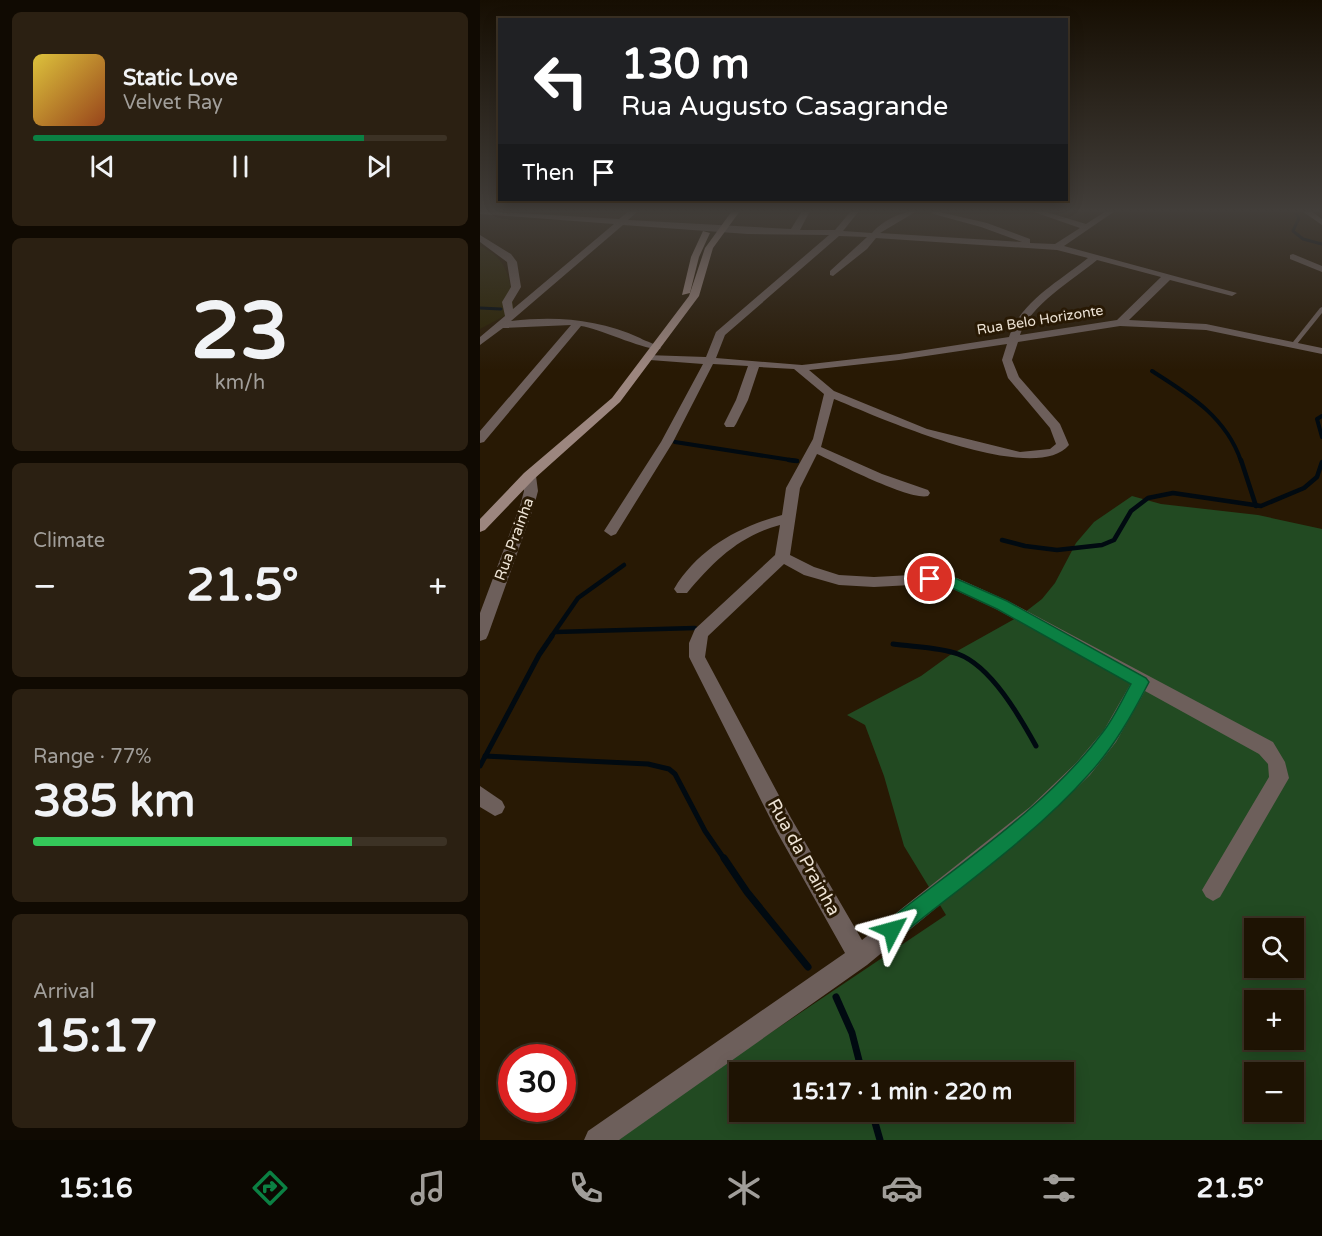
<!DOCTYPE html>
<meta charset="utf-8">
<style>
:root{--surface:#1e1303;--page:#2b2012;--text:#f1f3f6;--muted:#a19e9a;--line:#3c3225;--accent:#0b8043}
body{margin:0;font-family:"Varela Round",sans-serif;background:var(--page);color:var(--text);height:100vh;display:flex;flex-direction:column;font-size:22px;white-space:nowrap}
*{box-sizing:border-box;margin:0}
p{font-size:20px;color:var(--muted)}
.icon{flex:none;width:33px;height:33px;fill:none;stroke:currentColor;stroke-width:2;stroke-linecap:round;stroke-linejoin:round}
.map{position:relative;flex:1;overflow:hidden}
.drawer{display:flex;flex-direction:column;gap:12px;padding:12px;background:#100a02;width:480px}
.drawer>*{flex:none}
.guide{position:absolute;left:18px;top:18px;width:570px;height:183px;border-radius:0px;box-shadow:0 3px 15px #0003,0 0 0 2px var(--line);background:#202124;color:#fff;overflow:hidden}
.buttons{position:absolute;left:764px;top:918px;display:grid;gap:12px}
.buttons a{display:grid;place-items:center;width:60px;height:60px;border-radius:0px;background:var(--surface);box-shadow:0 3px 15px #0003,0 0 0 2px var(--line);font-size:30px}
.speed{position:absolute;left:18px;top:1044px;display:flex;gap:12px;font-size:30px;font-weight:700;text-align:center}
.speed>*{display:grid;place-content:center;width:78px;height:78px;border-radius:50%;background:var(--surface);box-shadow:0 3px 15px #0003,0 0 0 2px var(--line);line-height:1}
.speed .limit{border:9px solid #d22;background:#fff;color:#111}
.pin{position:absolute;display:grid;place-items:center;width:51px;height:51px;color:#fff;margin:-26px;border:3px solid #fff;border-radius:50%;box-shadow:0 2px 6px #0007}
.me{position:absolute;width:66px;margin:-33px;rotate:51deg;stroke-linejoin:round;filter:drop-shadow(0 0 4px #0008)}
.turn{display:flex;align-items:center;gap:21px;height:126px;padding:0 24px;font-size:27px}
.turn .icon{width:78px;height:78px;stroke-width:2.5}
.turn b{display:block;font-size:42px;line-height:51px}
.then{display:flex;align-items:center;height:57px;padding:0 24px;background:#0003;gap:12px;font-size:22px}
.big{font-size:45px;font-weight:700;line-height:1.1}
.drawer .tile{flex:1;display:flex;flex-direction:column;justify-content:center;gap:9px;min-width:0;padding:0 21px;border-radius:9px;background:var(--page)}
.drawer .dial{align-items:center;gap:0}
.dial b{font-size:78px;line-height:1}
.song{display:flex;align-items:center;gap:18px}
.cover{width:72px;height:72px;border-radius:9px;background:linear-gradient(135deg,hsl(50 70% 55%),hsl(20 70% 35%))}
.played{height:6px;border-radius:3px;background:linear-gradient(90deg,var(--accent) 80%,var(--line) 80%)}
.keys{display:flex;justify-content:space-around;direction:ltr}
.heat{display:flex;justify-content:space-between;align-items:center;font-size:33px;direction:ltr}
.charge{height:9px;border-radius:4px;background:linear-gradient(90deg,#34c759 77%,var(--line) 0)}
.trip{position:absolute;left:249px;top:1062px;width:345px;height:60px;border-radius:0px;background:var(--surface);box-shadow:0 3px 15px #0003,0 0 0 2px var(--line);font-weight:700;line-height:60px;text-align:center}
.menu{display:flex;height:96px;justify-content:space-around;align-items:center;background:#0c0801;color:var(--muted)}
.menu .icon{width:42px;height:42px}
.menu .current{color:var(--accent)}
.menu b{font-size:27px;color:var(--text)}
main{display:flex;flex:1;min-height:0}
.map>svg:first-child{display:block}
.green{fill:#224a22;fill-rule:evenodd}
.sand{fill:#2b2302}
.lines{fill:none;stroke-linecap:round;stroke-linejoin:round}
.stream-far4{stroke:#010a11;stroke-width:3}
.stream-far3{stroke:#010a11;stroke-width:4}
.stream-far2{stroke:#010a11;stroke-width:4.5}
.stream-far1{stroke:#010a11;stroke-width:5}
.stream{stroke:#010a11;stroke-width:7}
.lane{fill:#6d5f5b;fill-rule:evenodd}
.street{fill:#6d5f5b;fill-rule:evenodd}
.secondary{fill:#9c867f;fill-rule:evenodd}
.route{fill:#0b8043;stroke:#07532c;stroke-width:1.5}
.labels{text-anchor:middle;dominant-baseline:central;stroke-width:6;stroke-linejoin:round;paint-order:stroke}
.far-street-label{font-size:14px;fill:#ede3d5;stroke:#281904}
.street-label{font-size:15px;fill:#ede3d5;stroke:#281904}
.near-street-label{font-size:18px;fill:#ede3d5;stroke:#281904}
</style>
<main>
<section class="drawer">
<div class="tile">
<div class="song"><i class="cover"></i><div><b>Static Love</b><p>Velvet Ray</p></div></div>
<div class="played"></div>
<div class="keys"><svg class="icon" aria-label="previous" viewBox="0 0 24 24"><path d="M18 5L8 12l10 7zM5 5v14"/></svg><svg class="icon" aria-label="pause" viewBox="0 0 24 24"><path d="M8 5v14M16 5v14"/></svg><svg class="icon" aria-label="next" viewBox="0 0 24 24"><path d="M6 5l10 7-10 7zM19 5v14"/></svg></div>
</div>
<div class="tile dial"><b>23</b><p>km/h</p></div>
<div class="tile"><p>Climate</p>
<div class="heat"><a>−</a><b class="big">21.5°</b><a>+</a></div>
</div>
<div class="tile"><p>Range · 77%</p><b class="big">385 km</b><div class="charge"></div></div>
<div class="tile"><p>Arrival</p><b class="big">15:17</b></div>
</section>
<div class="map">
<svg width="842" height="1140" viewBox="0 0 842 1140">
<rect width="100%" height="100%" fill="#281904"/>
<path class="green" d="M 652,496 L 681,504 L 778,515 L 842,529 L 842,1140 L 131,1140 L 466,915 L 424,846 L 404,776 L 385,725 L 367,715 L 441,676 L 470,655 L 540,616 L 562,599 L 575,583 L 596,543 L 614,522 ZM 774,928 L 813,928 L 813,968 L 774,968 ZM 774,1000 L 813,1000 L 813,1040 L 774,1040 ZM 260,1072 L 584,1072 L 584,1112 L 260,1112 ZM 774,1072 L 813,1072 L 813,1112 L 774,1112 Z"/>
<path class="sand" d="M 0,246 C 30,259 30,282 34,311 L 0,329 Z"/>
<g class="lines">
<g class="stream-far4">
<polyline points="814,211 819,218 813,231 823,239 842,244"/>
<polyline points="0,308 21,309"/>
</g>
<g class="stream-far3">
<path d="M 672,371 C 710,395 746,417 761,461"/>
<polyline points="842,416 837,419 842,437"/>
<polyline points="195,442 317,461"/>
</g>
<g class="stream-far2">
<polyline points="309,460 317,461"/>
<polyline points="761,460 776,506"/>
<polyline points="522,540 545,546 577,550 622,545 634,540 651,511 668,498 693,493 781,506 824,488 837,477 842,462"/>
<polyline points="75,632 215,628"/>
<polyline points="71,637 98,598 144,565"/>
</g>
<g class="stream-far1">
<path d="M 413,644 C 434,647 459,647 478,654 C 511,666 540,717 556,746"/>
<polyline points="5,756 168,764 189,769 195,774 225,831 245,860"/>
<polyline points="0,766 59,655 72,636"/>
</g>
<g class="stream">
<polyline points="244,858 267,892 328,967"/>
<polyline points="356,997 372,1033 382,1072"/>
<polyline points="392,1112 400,1140"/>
</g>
<polygon class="lane" points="842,307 842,313 817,344 813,344 813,342 840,308"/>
<g class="street">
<path d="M 0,211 L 139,219 L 149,211 L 158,211 L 148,220 L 311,229 L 322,211 L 330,211 L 320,230 L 355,230 L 371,211 L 379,211 L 363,231 L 392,233 C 402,221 422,211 437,211 L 400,233 L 542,242 L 501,227 L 450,213 L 455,211 L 507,223 L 550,239 L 550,243 L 575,244 L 600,228 L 551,211 L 563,211 L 606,224 L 626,211 L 635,211 L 584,246 L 757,293 L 752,296 L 690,280 L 649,320 L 726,324 L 842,348 L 842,354 L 726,330 L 640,326 L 538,342 L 532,360 L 539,377 L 580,424 L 589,445 C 554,487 398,417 354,399 L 341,447 L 402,474 L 448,490 L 450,493 L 448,496 C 430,501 357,463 337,454 L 320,488 L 310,555 L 334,567 L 359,575 L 394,577 L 450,574 L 477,578 L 528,601 L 793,742 L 805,762 L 809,778 L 740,897 L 733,901 L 726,897 L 722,890 L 789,777 L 788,764 L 779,754 L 665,691 L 636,742 L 610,775 L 564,819 L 387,965 L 139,1140 L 104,1140 L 108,1131 L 365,953 L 297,832 L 209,657 L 209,643 L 215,629 L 295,555 L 300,525 C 259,536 234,561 207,593 L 197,593 L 194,589 C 218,549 258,527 302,515 L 306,488 L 333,439 L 344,394 L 314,369 L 279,367 L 268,400 L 256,424 L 254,427 L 246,427 L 244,424 L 256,400 L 268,366 L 233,364 L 193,442 L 136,534 L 131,536 L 124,531 L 181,442 L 223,364 L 170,360 L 166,359 L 166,355 L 226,357 L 236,332 L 349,235 L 268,234 L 143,225 L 31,321 C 77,316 117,319 160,338 C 167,342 176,344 181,348 C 173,354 118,328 101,326 L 4,442 L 0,443 L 0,431 L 91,325 L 23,328 L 0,345 L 0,337 L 25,316 L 22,302 L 31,287 L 27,262 L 0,242 L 0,235 L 31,254 L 37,262 L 41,287 L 32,302 L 33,309 L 134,224 L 0,214 ZM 359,236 L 387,237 L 350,271 L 350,275 L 353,276 L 387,249 L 396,238 L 577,250 L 608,258 C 581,280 540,302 529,337 L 419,354 L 322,365 L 236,358 L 245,335 ZM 617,260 L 681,277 L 637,320 L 540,335 C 549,306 594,279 617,260 ZM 527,344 L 522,360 L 528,378 L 570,428 L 576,444 L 570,449 L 540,452 L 447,429 L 354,391 L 329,370 L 419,360 ZM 304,564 L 324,575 L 359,585 L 394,587 L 450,584 L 469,587 L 516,609 L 651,683 L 624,730 L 596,763 L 550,807 L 382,940 L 311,818 L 225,657 L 228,636 Z"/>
<polygon points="822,211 831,211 842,219 842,225"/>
<polygon points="813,254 842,266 842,272 810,259 810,255"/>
<polygon points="49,472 56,476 58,491 54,506 8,635 6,639 0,641 0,613 40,506 44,491 42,476"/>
<polygon points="0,786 22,801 25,807 22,813 15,816 0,807"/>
</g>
<g class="secondary">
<polygon points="252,211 260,211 233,248 219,296 140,402 54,479 5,530 0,532 0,519 44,473 132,398 209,296 225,248"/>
<polygon points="223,231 230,233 219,257 210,293 202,295 211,257"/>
</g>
</g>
<linearGradient id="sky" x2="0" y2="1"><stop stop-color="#160e02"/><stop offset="0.57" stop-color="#423e3a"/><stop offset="1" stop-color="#423e3a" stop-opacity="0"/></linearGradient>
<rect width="842" height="370" fill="url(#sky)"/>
<path class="route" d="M 450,574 L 477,579 L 527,601 L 666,678 L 669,682 C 652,715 634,747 609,774 C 554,836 483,885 419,937 L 412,940 L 405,937 L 402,930 L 405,923 C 477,866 568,806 623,732 C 634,718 642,700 651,684 L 517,609 L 470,587 L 445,582 L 443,579 Z"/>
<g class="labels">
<g class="far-street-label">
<text transform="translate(560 320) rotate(-9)">Rua Belo Horizonte</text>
</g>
<g class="street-label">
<text transform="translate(34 539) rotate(-70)">Rua Prainha</text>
</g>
<g class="near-street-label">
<text transform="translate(324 857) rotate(61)">Rua da Prainha</text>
</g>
</g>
</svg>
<div class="buttons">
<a><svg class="icon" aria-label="search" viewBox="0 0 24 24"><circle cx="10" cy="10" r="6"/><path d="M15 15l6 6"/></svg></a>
<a>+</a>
<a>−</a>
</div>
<div class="speed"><div class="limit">30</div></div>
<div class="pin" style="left:450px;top:579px;background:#d93025"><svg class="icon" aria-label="arrive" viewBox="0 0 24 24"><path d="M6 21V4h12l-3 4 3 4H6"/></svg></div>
<svg class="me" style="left:412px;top:930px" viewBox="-20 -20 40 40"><path d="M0-17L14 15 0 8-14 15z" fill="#0b8043" stroke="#fff" stroke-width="4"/></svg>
<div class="trip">15:17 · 1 min · 220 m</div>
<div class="guide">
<div class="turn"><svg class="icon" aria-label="left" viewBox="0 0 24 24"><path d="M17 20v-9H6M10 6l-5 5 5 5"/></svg><div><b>130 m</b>Rua Augusto Casagrande</div></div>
<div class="then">Then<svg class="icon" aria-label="arrive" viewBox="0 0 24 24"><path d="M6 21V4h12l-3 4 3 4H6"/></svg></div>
</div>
</div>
</main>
<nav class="menu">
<b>15:16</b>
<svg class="icon current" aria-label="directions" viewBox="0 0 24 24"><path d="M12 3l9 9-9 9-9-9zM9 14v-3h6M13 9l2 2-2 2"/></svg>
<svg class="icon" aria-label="music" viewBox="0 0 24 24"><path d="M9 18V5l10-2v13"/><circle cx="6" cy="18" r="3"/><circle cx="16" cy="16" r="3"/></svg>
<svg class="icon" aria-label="phone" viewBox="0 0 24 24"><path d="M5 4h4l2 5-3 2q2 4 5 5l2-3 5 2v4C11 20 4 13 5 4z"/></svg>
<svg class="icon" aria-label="climate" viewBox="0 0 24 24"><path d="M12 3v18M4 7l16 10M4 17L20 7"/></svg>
<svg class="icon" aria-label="car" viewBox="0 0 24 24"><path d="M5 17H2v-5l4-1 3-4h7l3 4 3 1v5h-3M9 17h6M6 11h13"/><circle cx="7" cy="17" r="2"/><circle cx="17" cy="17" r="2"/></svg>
<svg class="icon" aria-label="filters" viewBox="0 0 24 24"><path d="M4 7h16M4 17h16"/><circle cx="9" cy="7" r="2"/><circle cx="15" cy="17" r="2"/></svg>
<b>21.5°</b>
</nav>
